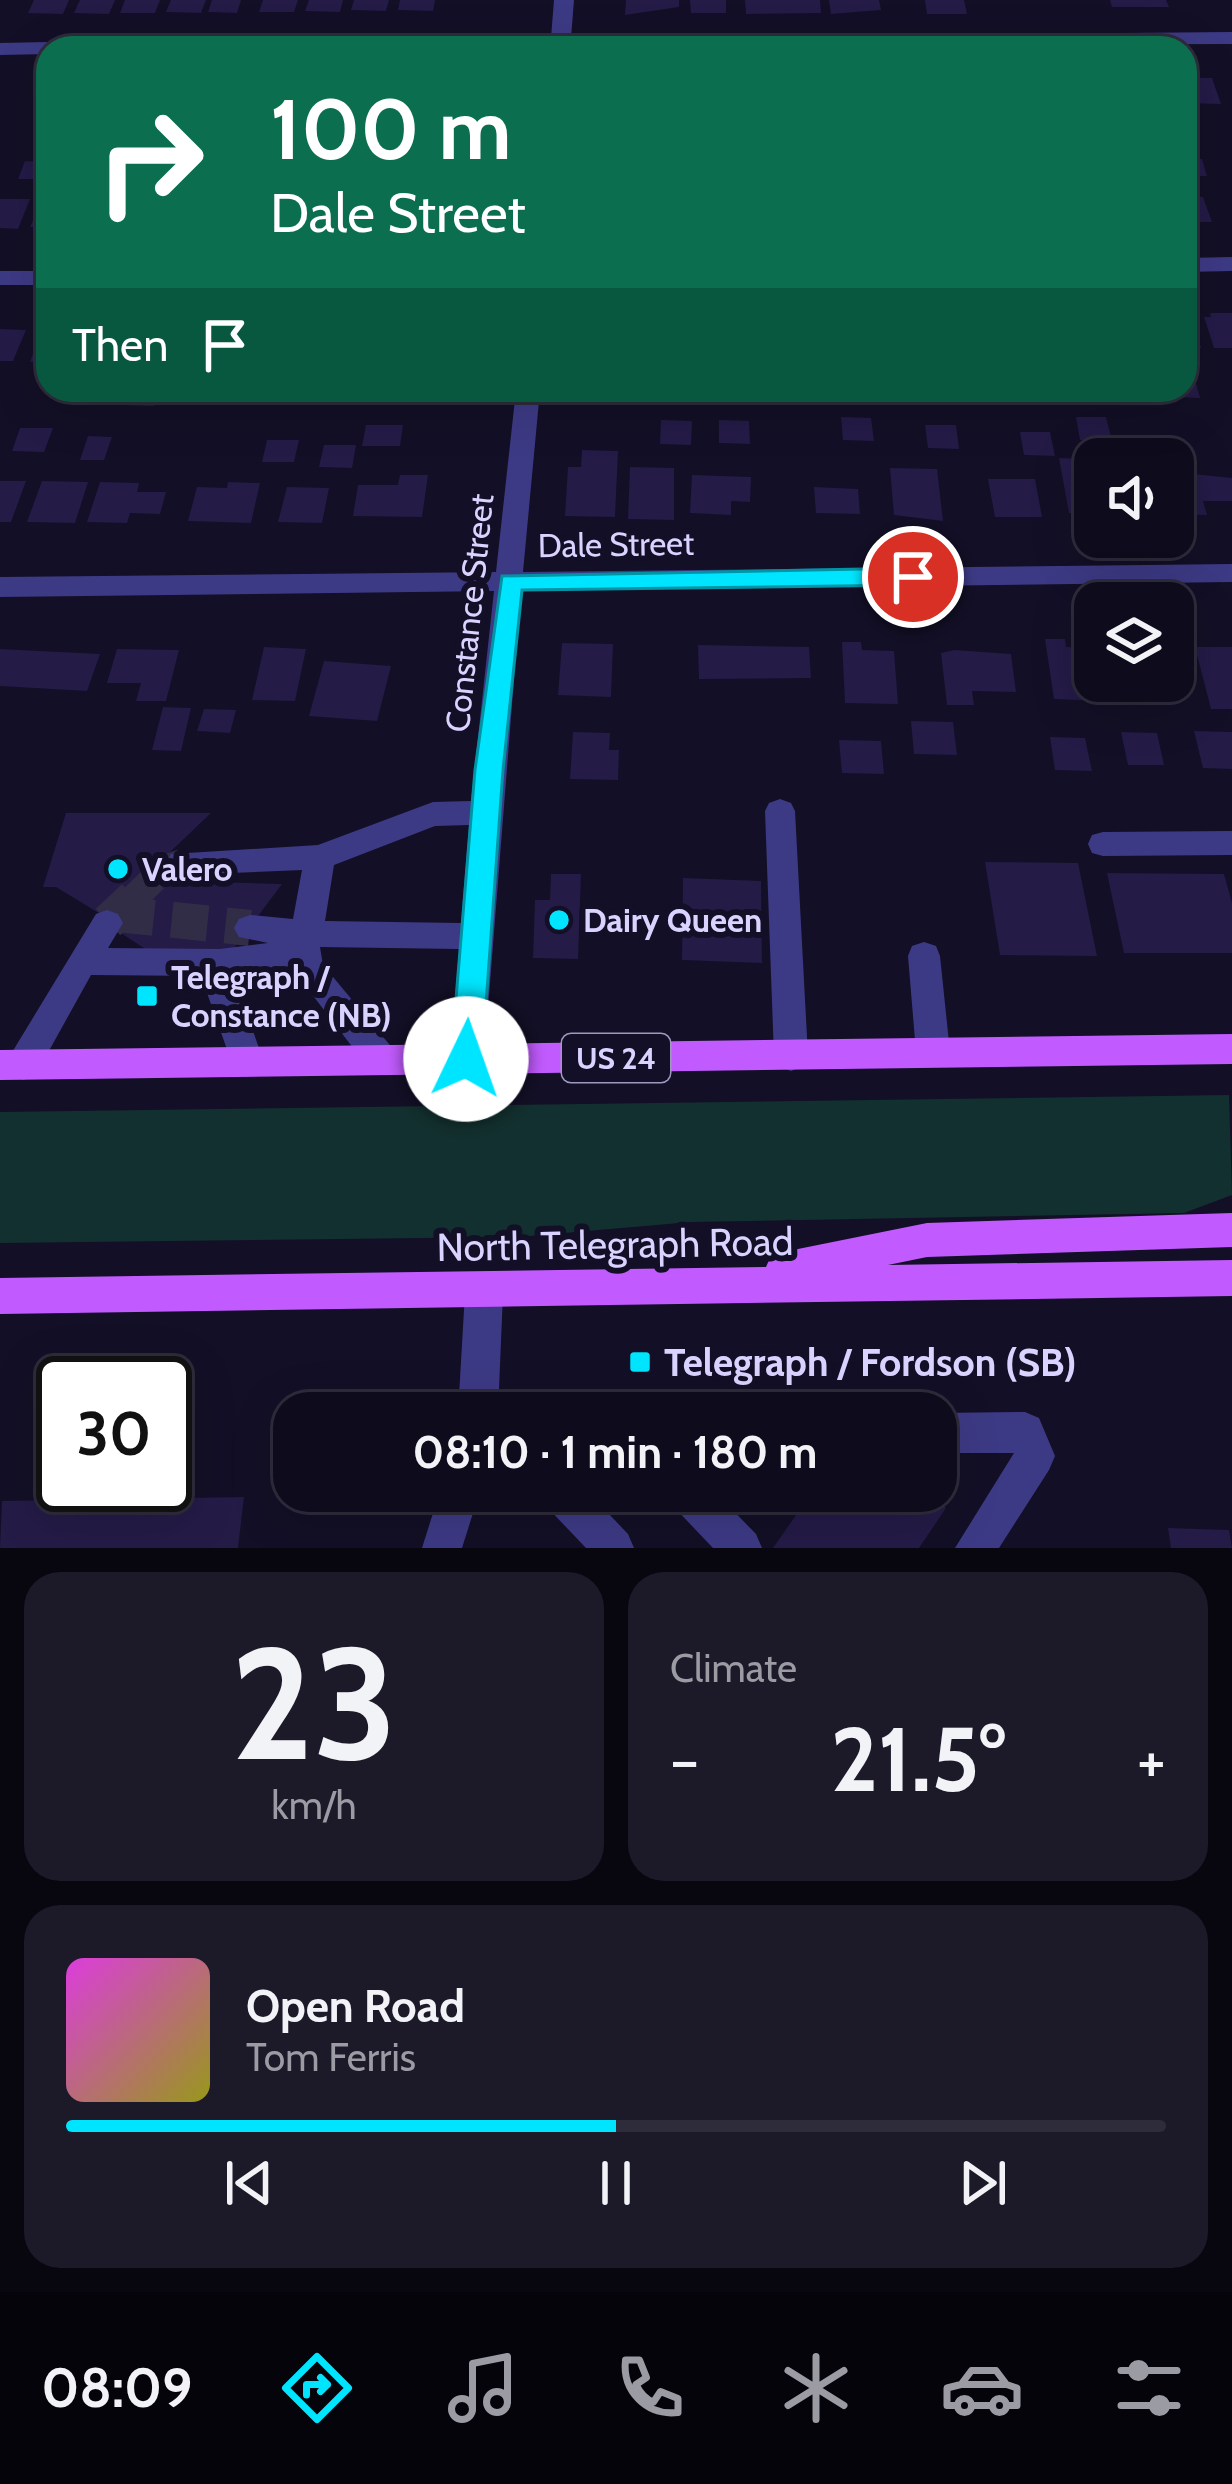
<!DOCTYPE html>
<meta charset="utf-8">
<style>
:root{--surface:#0e0b1c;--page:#1c1929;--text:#f1f3f6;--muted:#9b9ba3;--line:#2e2b3b;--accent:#00e5ff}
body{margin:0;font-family:Cabin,sans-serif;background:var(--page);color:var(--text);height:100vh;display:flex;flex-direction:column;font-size:45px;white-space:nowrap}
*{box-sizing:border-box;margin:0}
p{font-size:39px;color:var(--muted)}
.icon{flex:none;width:66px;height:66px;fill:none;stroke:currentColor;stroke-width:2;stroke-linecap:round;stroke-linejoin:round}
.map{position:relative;height:1548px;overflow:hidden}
.details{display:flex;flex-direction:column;gap:24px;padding:24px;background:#08060f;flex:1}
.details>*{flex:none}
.guide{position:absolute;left:36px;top:36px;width:1161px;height:366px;border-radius:36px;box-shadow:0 12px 48px #0002,0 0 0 3px var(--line);background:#0b6e4f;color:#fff;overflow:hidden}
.fabs{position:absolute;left:1074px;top:438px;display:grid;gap:24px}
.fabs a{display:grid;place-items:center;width:120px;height:120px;border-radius:24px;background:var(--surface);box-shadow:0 12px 48px #0002,0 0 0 3px var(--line);font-size:60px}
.speed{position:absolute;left:36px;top:1356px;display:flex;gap:24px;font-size:60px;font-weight:700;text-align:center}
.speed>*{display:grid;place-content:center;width:156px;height:156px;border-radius:50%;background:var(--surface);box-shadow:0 12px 48px #0002,0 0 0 3px var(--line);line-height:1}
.speed .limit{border:6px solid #111;border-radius:18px;background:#fff;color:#111}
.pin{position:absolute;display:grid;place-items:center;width:102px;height:102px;color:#fff;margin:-51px;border:6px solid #fff;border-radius:50%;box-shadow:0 3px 12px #0007}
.me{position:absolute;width:132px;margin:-66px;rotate:3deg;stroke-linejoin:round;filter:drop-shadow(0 0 9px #0008)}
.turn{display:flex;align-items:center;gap:42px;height:252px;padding:0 36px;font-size:54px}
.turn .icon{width:156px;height:156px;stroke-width:2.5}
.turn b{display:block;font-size:84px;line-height:102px}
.then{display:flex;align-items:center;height:114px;padding:0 36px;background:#0003;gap:24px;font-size:45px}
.big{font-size:90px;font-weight:800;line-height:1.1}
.details .card{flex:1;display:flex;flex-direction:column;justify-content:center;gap:18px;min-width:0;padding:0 42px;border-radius:36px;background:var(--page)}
.details .dial{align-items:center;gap:0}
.dial b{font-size:156px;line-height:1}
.song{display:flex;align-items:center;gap:36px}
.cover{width:144px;height:144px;border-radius:18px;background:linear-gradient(135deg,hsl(300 70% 55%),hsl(60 70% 35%))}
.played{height:12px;border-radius:6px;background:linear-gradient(90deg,var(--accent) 50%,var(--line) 50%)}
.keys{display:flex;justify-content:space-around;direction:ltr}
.heat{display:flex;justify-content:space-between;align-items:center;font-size:66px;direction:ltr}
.details .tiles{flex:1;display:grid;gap:24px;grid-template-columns:1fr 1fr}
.card:last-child{grid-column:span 2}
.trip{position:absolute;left:273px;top:1392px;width:684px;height:120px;border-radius:36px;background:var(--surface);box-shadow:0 12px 48px #0002,0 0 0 3px var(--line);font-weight:800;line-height:120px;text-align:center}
.tabs{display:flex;height:192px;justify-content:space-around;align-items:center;background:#06040b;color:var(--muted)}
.tabs .icon{width:84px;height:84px}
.tabs .active{color:var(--accent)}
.tabs b{font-size:54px;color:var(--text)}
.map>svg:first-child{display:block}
.green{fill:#12302f}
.building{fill:#241b47}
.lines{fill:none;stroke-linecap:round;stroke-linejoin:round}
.minor-tunnel-far1{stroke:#312d47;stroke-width:28;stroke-dasharray:28 14;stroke-linecap:butt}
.minor-tunnel{stroke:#312d47;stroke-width:36;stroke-dasharray:36 18;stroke-linecap:butt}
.minor{fill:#3d3a85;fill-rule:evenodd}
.major{fill:#c25bff;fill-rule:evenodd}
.route{fill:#00e5ff;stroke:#0095a6;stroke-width:3}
.poi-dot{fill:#00e5ff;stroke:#130f26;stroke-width:4.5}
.labels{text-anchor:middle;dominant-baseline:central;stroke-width:12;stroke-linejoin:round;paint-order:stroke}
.shield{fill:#130f26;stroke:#9e99be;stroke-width:3}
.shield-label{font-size:30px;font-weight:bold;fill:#d9d4ff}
.street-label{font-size:33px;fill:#d9d4ff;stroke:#130f26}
.poi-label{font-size:33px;font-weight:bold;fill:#d9d4ff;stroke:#130f26;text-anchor:start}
.near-street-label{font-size:39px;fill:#d9d4ff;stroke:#130f26}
.near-poi-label{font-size:39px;font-weight:bold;fill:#d9d4ff;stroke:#130f26;text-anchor:start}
</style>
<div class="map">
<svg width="1232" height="1548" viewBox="0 0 1232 1548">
<rect width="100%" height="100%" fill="#130f26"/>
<polygon class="green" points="1229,1095 1232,1195 1184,1213 691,1222 518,1237 0,1243 0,1112"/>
<g class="building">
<polygon points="34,0 69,0 63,14 28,13"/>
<polygon points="80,0 115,0 109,14 74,13"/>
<polygon points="125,0 160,0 155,13 120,13"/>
<polygon points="171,0 206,0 201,13 166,12"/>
<polygon points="212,0 241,0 237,13 208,12"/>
<polygon points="263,0 298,0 294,12 259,12"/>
<polygon points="309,0 343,0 340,12 305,11"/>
<polygon points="354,0 389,0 386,11 351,10"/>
<polygon points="400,0 435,0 433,11 398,10"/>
<polygon points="626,0 679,0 679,7 625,15"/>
<polygon points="690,0 726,0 726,13 691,13"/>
<polygon points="745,0 820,0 821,13 746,14"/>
<polygon points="829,0 879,0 881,10 831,14"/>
<polygon points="925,0 964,0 967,14 927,14"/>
<polygon points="1110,0 1166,0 1169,7 1112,7"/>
<polygon points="1185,78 1212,78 1221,104 1185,103"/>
<polygon points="1185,159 1202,159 1207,176 1185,176"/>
<polygon points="25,161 48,162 45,179 18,179"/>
<polygon points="1185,196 1203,197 1212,222 1185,222"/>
<polygon points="43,198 48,198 48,227 30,227"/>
<polygon points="0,199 30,199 18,229 0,228"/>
<polygon points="1185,312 1190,312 1201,348 1185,348"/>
<polygon points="1210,313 1232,313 1232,348 1214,348 1204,317 1211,317"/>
<polygon points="0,329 26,330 13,361 0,361"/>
<polygon points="42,330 48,331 48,362 30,362"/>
<polygon points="1185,375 1194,376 1200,398 1170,397 1168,390 1185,390"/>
<polygon points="127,390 159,390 154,406 122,405"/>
<polygon points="196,390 222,390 218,404 192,404"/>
<polygon points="254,390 280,390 276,405 250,405"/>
<polygon points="436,390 476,390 474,402 434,402"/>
<polygon points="841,417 871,418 874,441 843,440"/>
<polygon points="1076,417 1106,417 1112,441 1080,440"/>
<polygon points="661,420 692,421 691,445 660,444"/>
<polygon points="719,420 749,421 750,444 719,443"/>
<polygon points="366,425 403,425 400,446 362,446"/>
<polygon points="925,425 956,425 959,449 928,448"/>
<polygon points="20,428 53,428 44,452 12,451"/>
<polygon points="1020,432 1050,432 1055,456 1024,455"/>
<polygon points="88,436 112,437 104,460 80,460"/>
<polygon points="267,440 299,440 294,462 262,462"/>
<polygon points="324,445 356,445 352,468 319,467"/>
<polygon points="582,450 618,451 615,517 565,516 568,467 581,467"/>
<polygon points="1059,458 1082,459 1084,469 1095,469 1095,513 1069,513"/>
<polygon points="630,467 674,468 674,520 628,519"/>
<polygon points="890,468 937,469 943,521 894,515"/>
<polygon points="1173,472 1232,478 1232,501 1203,501 1207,515 1173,514"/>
<polygon points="400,475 428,475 422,517 353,516 358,485 398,485"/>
<polygon points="692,475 751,477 750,502 731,501 731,515 690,513"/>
<polygon points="988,479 1035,479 1042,517 995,517"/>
<polygon points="0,481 26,481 11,522 0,522"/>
<polygon points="42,481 88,482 75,523 27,522"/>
<polygon points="100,482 139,483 137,492 166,492 160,514 130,513 127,523 87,522"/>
<polygon points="228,482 260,483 251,523 188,521 197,487 227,488"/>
<polygon points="287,487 329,488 322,523 278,522"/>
<polygon points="814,487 858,489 860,514 816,513"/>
<polygon points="1045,639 1065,639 1066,647 1095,648 1095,681 1104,681 1108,701 1054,699"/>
<polygon points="842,642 861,642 862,650 894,651 898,704 845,703"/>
<polygon points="562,643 613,644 611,697 558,695"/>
<polygon points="698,645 809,647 811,678 699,679"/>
<polygon points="264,647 306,649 295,701 252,700"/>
<polygon points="1195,647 1232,647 1232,709 1211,709"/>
<polygon points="0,649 100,654 87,691 0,686"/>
<polygon points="117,649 179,650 166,701 136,701 141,683 107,683"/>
<polygon points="954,650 1011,654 1016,692 972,691 974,705 947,705 941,653"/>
<polygon points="324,661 391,666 377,721 309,716"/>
<polygon points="1120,681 1172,681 1176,700 1124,698"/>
<polygon points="163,707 191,708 181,751 152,750"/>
<polygon points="204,709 236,710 230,733 197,731"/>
<polygon points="911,721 953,722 957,755 914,754"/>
<polygon points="1194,731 1232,732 1232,769 1203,768"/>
<polygon points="573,732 610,733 609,750 619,750 618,780 570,779"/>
<polygon points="1121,732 1157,733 1164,765 1128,765"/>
<polygon points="1050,737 1085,738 1092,771 1055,770"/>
<polygon points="839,740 881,741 884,774 842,773"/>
<polygon points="66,813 211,813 168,854 213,882 282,884 229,955 156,956 98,918 102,915 56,887 43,887"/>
<polygon points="985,862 1078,863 1097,956 1000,955"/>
<polygon points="1107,873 1224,874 1232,903 1232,953 1124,953"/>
<polygon points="551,874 581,874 578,959 533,958 535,900 550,900"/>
<polygon points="683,878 761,881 762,963 682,960"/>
<polygon points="813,1491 924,1491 946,1508 919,1548 773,1548"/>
<polygon points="244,1497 238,1548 0,1548 2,1501"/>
<polygon points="1168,1528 1229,1530 1232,1548 1171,1548"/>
</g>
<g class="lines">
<polyline class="minor-tunnel-far1" points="134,898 164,869 182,863"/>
<g class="minor-tunnel">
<polyline points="118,914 250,928"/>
<polyline points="108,922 137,895"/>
</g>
<g class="minor">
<polygon points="554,0 574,0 571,38 1232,32 1232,44 65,48 75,42 551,38"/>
<polygon points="0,43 48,42 58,48 48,48 48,54 0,55"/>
<polygon points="1232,257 1232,271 1185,272 1185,258"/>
<rect x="0" y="271" width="48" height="14"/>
<path d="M 516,390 L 540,390 L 523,572 L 1232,564 L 1232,582 L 521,591 L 484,1059 L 479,1069 L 467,1074 L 455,1069 L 450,1059 L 459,949 L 320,947 L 323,965 L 394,1050 L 399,1060 L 394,1070 L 382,1075 L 370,1070 L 291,967 L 233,975 L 264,1062 L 259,1072 L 247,1077 L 235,1072 L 201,976 L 91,975 L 35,1076 L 23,1080 L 11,1076 L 6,1065 L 11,1054 L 96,914 L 107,910 L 118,914 L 123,923 L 108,948 L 220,949 L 268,943 L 239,937 L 234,928 L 239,919 L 250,915 L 293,919 L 302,870 L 182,875 L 171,872 L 166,863 L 171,854 L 318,845 L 433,802 L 471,801 L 494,591 L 0,597 L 0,577 L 496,572 ZM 469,825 L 461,923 L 325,921 L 334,865 L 435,826 Z"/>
<polygon points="780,799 791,803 795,811 808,1056 803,1066 791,1071 779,1066 774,1056 765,811 769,803"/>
<polygon points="1232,831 1232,855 1103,856 1092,853 1088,844 1092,835 1103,832"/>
<polygon points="924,942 936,946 940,956 950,1052 945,1062 933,1067 921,1062 916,1052 908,956 912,946"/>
<polygon points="484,1275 497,1280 503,1293 498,1413 458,1413 465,1293 471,1280"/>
<polygon points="1025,1412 1039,1418 1055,1456 1049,1470 999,1548 955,1548 1014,1453 936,1453 936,1413"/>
<polygon points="440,1491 480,1491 462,1548 422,1548"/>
<polygon points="539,1491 587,1491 628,1534 634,1548 586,1548 545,1505"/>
<polygon points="666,1491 714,1491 756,1534 762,1548 713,1548 672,1505"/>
</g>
<g class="major">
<polygon points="1232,1034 1232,1064 0,1080 0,1050"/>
<polygon points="1232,1213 1232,1247 927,1257 888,1265 1232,1260 1232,1296 0,1314 0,1278 766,1267 770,1258 783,1252 927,1223"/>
</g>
</g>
<polygon class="route" points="913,568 926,577 913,585 522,590 503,770 482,1059 477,1069 466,1073 456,1069 451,1059 475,770 502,576"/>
<g class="poi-dot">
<circle cx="118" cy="869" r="12"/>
<circle cx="559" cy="920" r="12"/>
<rect x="135" y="984" width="24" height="24" rx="6"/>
<rect x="628" y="1350" width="24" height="24" rx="6"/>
</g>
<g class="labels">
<rect class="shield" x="562" y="1034" width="108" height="48" rx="9"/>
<g class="shield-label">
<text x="616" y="1058">US 24</text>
</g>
<g class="street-label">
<text transform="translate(616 544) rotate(-1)">Dale Street</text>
<text transform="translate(469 613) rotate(-84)">Constance Street</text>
</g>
<g class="poi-label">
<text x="142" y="869">Valero</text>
<text x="583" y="920">Dairy Queen</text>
<text x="171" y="977">Telegraph /<tspan x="171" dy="38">Constance (NB)</tspan></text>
</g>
<g class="near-street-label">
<text transform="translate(615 1244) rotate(-1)">North Telegraph Road</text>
</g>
<g class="near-poi-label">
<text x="664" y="1362">Telegraph / Fordson (SB)</text>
</g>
</g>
</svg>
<div class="fabs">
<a><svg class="icon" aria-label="sound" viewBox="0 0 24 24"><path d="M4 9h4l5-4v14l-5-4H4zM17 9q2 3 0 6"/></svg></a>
<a><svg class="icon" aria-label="layers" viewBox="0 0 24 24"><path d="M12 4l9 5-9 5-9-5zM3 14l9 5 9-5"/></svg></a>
</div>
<div class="speed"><div class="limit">30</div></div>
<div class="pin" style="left:913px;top:577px;background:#d93025"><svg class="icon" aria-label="arrive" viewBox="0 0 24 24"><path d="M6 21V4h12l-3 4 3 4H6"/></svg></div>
<svg class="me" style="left:466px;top:1059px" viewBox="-20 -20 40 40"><circle r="19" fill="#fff"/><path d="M0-13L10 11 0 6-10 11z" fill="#00e5ff"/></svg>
<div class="trip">08:10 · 1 min · 180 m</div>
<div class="guide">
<div class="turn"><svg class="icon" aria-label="right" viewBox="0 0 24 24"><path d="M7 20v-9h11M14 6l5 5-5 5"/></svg><div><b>100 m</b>Dale Street</div></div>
<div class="then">Then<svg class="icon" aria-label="arrive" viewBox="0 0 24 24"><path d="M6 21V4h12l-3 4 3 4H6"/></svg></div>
</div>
</div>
<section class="details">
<div class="tiles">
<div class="card dial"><b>23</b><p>km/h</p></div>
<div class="card"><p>Climate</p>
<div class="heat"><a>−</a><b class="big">21.5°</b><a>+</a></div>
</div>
<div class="card">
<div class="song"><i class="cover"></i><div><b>Open Road</b><p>Tom Ferris</p></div></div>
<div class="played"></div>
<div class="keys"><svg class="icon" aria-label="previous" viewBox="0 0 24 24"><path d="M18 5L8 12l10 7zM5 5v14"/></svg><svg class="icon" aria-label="pause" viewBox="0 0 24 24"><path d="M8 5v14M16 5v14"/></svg><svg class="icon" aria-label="next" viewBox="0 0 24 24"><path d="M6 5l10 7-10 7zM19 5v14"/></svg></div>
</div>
</div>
</section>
<nav class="tabs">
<b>08:09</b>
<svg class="icon active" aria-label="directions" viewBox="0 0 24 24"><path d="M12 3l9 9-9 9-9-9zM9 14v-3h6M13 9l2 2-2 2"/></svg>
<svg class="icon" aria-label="music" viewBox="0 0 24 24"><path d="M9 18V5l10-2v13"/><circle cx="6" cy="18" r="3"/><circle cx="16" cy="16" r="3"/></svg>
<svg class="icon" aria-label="phone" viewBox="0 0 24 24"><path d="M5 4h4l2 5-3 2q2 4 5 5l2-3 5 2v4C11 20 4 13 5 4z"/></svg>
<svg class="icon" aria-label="climate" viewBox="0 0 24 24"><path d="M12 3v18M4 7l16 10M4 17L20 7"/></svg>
<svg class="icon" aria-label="car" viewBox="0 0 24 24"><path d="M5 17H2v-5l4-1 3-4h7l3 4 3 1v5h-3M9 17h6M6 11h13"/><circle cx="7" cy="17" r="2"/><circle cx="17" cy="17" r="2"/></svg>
<svg class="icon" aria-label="filters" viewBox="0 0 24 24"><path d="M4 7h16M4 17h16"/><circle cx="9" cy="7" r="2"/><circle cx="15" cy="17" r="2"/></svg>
</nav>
